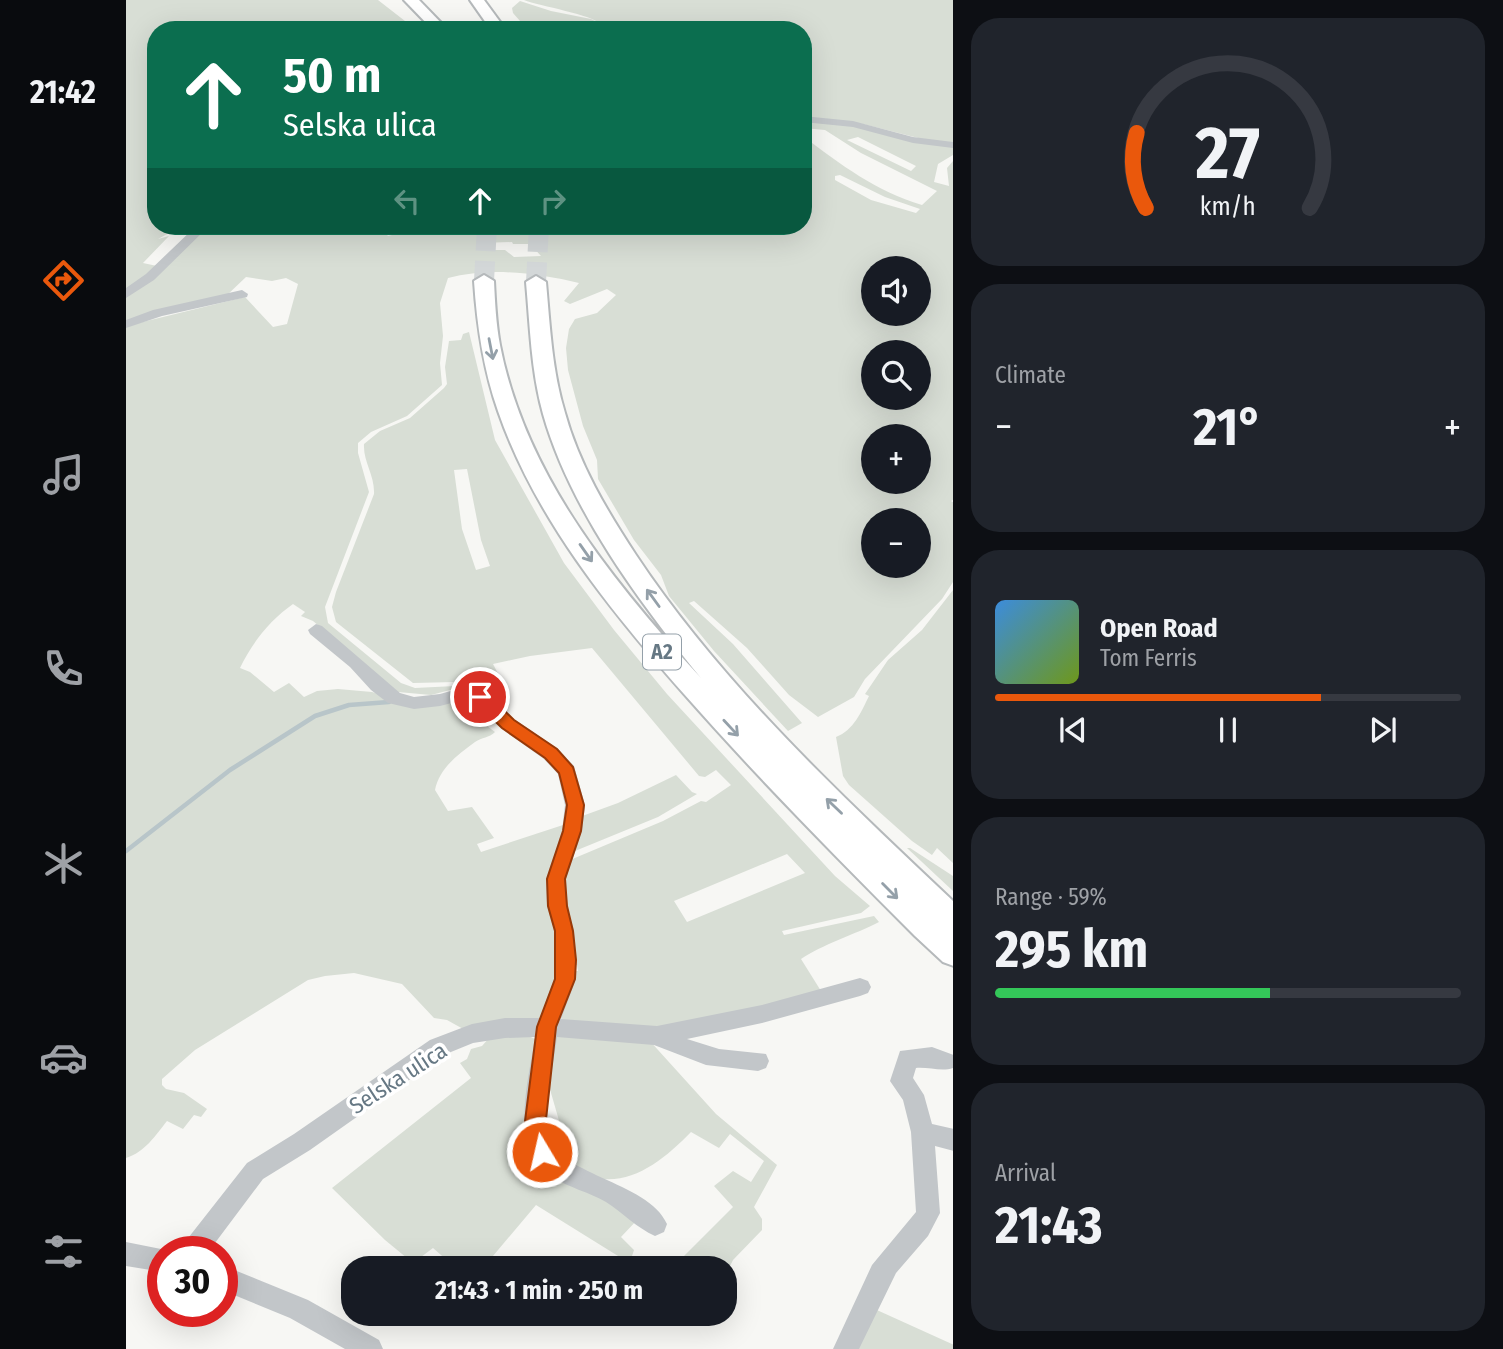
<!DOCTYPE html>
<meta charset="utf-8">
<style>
:root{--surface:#171b24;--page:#20242c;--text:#f1f3f6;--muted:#9ea1a6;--line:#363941;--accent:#ea580c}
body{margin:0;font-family:"Fira Sans Condensed",sans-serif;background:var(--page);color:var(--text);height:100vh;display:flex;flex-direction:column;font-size:26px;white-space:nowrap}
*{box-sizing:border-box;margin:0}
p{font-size:23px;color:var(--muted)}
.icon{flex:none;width:38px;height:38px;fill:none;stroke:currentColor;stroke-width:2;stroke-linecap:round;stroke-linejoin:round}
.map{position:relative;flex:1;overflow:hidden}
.drawer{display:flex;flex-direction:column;gap:18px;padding:18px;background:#0d0f14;width:550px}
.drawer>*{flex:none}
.guide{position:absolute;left:21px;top:21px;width:665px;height:214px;border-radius:28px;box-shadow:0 7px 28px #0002;background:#0b6e4f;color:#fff;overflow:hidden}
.tools{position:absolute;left:735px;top:256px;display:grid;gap:14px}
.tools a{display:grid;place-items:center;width:70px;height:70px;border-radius:50%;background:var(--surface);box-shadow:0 7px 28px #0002;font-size:35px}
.speed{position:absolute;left:21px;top:1236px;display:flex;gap:14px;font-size:35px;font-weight:700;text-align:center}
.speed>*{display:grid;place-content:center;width:91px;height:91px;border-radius:50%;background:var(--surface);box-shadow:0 7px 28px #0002;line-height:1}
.speed .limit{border:10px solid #d22;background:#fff;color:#111}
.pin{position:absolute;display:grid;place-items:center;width:60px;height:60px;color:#fff;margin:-30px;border:4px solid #fff;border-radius:50%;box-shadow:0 2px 7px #0007}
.me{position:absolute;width:77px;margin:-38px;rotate:351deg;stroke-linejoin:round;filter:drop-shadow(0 0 5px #0008)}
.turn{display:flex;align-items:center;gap:24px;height:147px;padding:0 21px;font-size:32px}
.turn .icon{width:91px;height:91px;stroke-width:2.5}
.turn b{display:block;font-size:49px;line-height:60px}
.lanes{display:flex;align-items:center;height:66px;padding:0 21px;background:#0003;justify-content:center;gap:35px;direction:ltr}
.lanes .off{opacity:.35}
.big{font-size:52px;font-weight:700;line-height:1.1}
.drawer .widget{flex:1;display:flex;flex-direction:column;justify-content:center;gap:10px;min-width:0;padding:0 24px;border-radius:28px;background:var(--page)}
.drawer .dial{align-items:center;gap:0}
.dial svg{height:182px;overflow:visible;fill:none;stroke:var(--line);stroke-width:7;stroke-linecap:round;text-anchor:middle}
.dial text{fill:var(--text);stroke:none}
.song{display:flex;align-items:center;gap:21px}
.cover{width:84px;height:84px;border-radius:10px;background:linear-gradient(135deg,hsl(210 70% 55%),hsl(80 70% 35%))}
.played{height:7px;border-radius:4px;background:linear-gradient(90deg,var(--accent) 70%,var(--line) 70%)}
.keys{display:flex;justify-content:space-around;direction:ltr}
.heat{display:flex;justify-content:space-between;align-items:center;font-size:38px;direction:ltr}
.charge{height:10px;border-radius:5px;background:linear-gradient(90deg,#34c759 59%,var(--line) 0)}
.trip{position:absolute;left:215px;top:1256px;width:396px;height:70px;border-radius:28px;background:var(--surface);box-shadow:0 7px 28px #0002;font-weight:700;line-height:70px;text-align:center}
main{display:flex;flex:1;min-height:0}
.menu{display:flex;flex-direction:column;width:126px;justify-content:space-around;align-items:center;background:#090b0e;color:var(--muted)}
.menu .icon{width:49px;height:49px}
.menu .current{color:var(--accent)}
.menu b{font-size:32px;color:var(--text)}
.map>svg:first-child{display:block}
.green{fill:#d8ded5;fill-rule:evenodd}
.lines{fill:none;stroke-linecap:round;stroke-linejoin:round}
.stream{stroke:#b8c5c9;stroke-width:4.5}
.highway-tunnel{stroke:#d3d7d8;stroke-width:20;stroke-dasharray:20 10;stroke-linecap:butt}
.highway-casing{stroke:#b5b9bb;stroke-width:4}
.minor{fill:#c2c6c9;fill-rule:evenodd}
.highway{fill:#fff;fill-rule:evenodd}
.oneway{stroke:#94a0a9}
.route{fill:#ea580c;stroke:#983908;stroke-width:2}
.labels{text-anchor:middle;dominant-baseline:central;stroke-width:7;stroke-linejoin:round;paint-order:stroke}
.shield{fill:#fff;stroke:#94a0a9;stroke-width:2}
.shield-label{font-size:21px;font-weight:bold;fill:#667884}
.street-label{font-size:23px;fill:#667884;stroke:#fff}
</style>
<main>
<nav class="menu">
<b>21:42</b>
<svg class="icon current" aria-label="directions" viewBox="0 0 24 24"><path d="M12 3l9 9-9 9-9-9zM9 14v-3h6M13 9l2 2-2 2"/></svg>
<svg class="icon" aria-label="music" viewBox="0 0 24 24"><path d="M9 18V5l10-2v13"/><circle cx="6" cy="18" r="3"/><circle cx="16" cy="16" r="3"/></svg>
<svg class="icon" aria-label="phone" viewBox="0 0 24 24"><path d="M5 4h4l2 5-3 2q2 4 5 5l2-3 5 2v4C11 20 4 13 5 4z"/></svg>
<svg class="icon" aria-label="climate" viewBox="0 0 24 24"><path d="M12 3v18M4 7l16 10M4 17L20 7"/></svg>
<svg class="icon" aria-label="car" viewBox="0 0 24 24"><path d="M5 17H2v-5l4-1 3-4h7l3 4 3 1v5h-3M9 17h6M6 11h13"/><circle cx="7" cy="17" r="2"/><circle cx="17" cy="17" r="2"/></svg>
<svg class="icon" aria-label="filters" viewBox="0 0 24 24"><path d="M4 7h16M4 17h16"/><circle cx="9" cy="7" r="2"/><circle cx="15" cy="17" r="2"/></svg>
</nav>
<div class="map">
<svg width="828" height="1349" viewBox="0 0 828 1349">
<rect width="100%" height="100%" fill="#f7f7f4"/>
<g class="green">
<polygon points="0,0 252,0 279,21 283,30 30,30 30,226 56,226 32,239 43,236 17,263 31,266 0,292"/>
<path d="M 398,0 L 827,0 L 827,144 L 812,143 L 737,124 L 677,117 L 677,30 L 492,30 L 499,29 L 499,27 L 474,24 C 468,15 413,6 398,0 Z"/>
<polygon points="394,1 425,11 465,19 469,21 470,30 402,30 387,13 386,8"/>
<path d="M 677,120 L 728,126 L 827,147 L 827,155 L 812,164 L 808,182 L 823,186 L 821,168 L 827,161 L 828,499 L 825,501 L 828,503 L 827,582 L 816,599 L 739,679 L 728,697 L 692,717 L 663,695 L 621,648 L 568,601 L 563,603 L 607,644 L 676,723 L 662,731 L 588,651 L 543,596 L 535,575 L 508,540 L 472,479 L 471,460 L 457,426 L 442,370 L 440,348 L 443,329 L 449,319 L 471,313 L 490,295 L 481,289 L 444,304 L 438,301 L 453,283 C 410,273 364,267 322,278 L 314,303 L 317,336 L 314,363 L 316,385 L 281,416 L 245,432 L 232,443 L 232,453 L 243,492 L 199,607 L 202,623 L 275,683 L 289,688 L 329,686 L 328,689 L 305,695 L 272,692 L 187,621 L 175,616 L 179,612 L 167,604 C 144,620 126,643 114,668 L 124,672 L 148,692 L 163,683 L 178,697 L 191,691 L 212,689 L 246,692 L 269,699 L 323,697 L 369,732 C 363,738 356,737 349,742 C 331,755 313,769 309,790 L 322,811 L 346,807 L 368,838 L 351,844 L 355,852 L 437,825 L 436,946 L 423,1009 L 412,1020 L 339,1030 L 321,1020 L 308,1018 L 276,984 L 228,973 L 199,976 L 182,980 L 69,1050 L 36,1079 L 36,1085 L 40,1089 L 58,1093 L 81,1109 L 75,1117 L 68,1115 L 57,1129 L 41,1121 C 29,1136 19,1152 0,1158 L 0,326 L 119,297 L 147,327 L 161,324 L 172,284 L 160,278 L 146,281 L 120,277 L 99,297 L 0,322 L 0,297 L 35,270 L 79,226 L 253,226 L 262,236 L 303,226 L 677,226 L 677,136 C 715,165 750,191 796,205 L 811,191 L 735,153 L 699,130 L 677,128 ZM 732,137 L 790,166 L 785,171 L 721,140 ZM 714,175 L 759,197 L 794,209 L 790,213 L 745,200 L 709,180 L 709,176 ZM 386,242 L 387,244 L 404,244 L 415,256 L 388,257 L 379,250 L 357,250 L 355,243 ZM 747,268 L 793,268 L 793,313 L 747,313 ZM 747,352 L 793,352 L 793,397 L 747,397 ZM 747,436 L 793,436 L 793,481 L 747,481 ZM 747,520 L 793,520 L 793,565 L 747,565 Z"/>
<path d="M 343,332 L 369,440 L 438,563 L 488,630 L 541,694 L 709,876 L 744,906 L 735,913 L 656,931 L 658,935 L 748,916 L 753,922 C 730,934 695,945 675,959 L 695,991 L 545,1030 L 436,1021 L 434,1012 L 445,971 L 452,971 L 451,965 L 445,964 L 434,883 L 444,860 L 537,821 L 575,801 L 580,802 L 605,785 L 590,770 L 579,777 L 573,776 L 466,648 L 404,656 L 367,664 L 378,685 L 356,687 L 330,682 L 287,683 L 210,622 L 206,607 L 210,592 L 248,494 C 249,475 237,462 238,444 L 254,431 L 284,418 L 318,388 L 321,384 L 319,367 L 323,341 L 335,340 L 337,334 ZM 341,469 L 355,540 L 364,566 L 350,570 L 336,529 L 328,470 ZM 661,854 L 679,873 L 561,922 L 548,901 Z"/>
<path d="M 827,590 L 827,863 L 811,848 L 806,855 L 786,841 L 723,785 L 717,776 L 710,737 C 728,730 735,712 743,696 L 739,694 L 762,660 L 796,630 Z"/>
<polygon points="550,775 566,792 571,794 532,817 449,851 448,819 492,803"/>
<polygon points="781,848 784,848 827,876 827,891"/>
<path d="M 428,1034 L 523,1040 L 590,1114 L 651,1165 L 628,1207 L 636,1219 L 636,1230 L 607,1260 L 599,1276 L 598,1269 L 513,1269 L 410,1205 L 356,1269 L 331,1269 L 307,1248 L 287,1263 L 259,1240 L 206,1188 L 345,1078 L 334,1063 L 341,1059 L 345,1049 L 356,1046 L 363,1038 L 400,1035 L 409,1039 L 406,1142 L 512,1219 L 495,1237 L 508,1250 L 506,1256 L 516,1261 L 551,1263 L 607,1207 L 588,1186 L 607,1171 L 625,1182 L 638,1161 L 604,1134 L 593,1148 L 565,1132 C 533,1165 493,1196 447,1169 L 423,1086 Z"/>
<polygon points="742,1306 828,1345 827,1349 726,1349"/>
</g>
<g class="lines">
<polyline class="stream" points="0,851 104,770 189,716 223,705 263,702"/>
<g class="highway-tunnel">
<polyline points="358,281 361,226"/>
<polyline points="410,282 413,226"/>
</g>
<g class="highway-casing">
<g id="highway">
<polygon points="278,0 293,0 322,30 307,30"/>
<polygon points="344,0 358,0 380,30 365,30"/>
<path d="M 358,275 L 368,281 C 369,302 370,324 374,345 C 399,475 488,583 575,678 C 513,602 444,509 417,414 C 405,371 404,326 400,282 L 410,276 L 420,282 C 424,326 426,371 439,413 C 453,464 481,511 510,555 C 597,686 714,794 828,902 L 828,966 L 817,962 L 789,936 C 710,857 632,778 558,694 C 484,610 409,518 372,411 C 357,368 351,326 348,281 Z"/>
</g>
</g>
<g class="minor">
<polygon points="677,116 727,121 787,137 828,142 828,148 787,143 727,127 677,122"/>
<polygon points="70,226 83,226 28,280 0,298 0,288 20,274"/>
<polygon points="116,290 122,294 121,297 36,316 0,328 0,320 27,310"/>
<path d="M 190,624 L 196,626 L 274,693 L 288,697 L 314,694 L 342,686 L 360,692 L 388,719 L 432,749 L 448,766 L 459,805 L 456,831 L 440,879 L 441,906 L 448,931 L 450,979 L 435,1019 L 531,1026 L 636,1005 L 734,978 L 742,981 L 745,987 L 742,993 L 734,996 L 636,1023 L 561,1039 L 593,1049 L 640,1054 L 643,1061 L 640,1068 L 632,1071 L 580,1065 L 528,1045 L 431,1037 C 428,1060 418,1109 421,1130 C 427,1176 522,1180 541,1224 L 538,1232 L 529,1236 C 511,1228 497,1213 480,1202 C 463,1192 443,1188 427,1177 C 381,1148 403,1081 409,1037 L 379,1038 L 347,1043 L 320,1054 L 184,1150 L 137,1179 L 83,1251 L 56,1251 L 59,1242 L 121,1163 L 168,1134 L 304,1040 L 346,1024 L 379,1018 L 414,1018 L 428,979 L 428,931 L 421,906 L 420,879 L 436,831 L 439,805 L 432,774 L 418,759 L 376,729 L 348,702 L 341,699 L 314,706 L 288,709 L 262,703 L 245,690 L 224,667 L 184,634 L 182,630 Z"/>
<path d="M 806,1047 L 828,1055 L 827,1068 C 816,1072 803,1067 790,1068 L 787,1078 L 798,1095 L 806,1124 L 828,1129 L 828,1151 L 809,1146 L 814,1213 L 802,1236 L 770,1273 L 733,1349 L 707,1349 L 746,1265 L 790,1212 L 785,1132 L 777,1100 L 764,1081 L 774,1051 Z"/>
<polygon points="0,1242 45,1251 37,1251 37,1272 0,1266"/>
<polygon points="96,1265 182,1300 253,1340 257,1349 219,1349 164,1318 96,1290"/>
</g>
<use href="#highway" class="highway"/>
</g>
<defs><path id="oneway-shaft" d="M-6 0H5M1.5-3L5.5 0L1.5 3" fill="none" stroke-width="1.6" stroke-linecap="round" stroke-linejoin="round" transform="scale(1.75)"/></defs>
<g class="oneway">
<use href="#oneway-shaft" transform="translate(365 349) rotate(79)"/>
<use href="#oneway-shaft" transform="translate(460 553) rotate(55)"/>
<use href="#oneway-shaft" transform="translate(527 598) rotate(-126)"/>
<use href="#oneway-shaft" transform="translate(605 728) rotate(47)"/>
<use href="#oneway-shaft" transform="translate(708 806) rotate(-136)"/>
<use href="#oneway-shaft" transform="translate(764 891) rotate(45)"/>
</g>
<polygon class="route" points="354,691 360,693 388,720 431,749 447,767 458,805 455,831 439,879 441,906 447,931 450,960 449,979 430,1027 419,1129 426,1152 423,1159 416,1161 408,1159 398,1129 411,1027 429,979 429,931 422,906 421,879 437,831 441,805 433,773 419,758 376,728 348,701 346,697 348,693"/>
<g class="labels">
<rect class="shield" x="517" y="634.5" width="38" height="35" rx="5"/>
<g class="shield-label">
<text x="536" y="652">A2</text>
</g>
<g class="street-label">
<text transform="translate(272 1078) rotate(-33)">Selska ulica</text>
</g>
</g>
</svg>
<div class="tools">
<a><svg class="icon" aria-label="sound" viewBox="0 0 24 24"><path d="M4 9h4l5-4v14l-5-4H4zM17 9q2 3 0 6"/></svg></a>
<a><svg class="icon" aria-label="search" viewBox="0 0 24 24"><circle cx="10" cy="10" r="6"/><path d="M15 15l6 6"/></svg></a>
<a>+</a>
<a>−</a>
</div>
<div class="speed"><div class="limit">30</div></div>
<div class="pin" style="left:354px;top:697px;background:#d93025"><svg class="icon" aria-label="arrive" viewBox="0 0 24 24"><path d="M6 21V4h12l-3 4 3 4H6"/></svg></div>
<svg class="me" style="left:416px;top:1152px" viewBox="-20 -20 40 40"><circle r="17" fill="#ea580c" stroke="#fff" stroke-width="3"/><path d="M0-11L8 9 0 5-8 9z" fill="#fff"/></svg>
<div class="trip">21:43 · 1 min · 250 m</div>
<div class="guide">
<div class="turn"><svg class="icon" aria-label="ahead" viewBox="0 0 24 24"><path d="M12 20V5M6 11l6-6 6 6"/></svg><div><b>50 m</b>Selska ulica</div></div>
<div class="lanes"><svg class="icon off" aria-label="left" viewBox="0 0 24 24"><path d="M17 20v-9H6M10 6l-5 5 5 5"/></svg><svg class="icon" aria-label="ahead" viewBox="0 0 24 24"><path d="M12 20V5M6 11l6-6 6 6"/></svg><svg class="icon off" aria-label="right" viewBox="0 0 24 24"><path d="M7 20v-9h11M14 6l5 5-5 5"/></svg></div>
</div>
</div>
<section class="drawer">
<div class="widget dial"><svg viewBox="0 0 100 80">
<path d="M14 69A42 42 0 1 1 86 69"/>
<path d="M14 69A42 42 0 0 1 10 36" stroke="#ea580c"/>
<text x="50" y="56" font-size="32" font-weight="700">27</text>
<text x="50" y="72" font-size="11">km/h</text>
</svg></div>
<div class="widget"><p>Climate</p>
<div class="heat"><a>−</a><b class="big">21°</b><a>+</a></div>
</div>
<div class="widget">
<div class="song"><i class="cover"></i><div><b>Open Road</b><p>Tom Ferris</p></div></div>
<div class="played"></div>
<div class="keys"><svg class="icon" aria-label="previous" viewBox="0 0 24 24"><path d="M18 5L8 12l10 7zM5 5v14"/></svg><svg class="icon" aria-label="pause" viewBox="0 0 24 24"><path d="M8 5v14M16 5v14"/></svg><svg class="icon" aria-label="next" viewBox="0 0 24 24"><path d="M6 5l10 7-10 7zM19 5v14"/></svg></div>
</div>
<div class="widget"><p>Range · 59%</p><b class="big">295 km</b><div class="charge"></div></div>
<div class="widget"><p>Arrival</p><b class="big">21:43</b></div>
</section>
</main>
